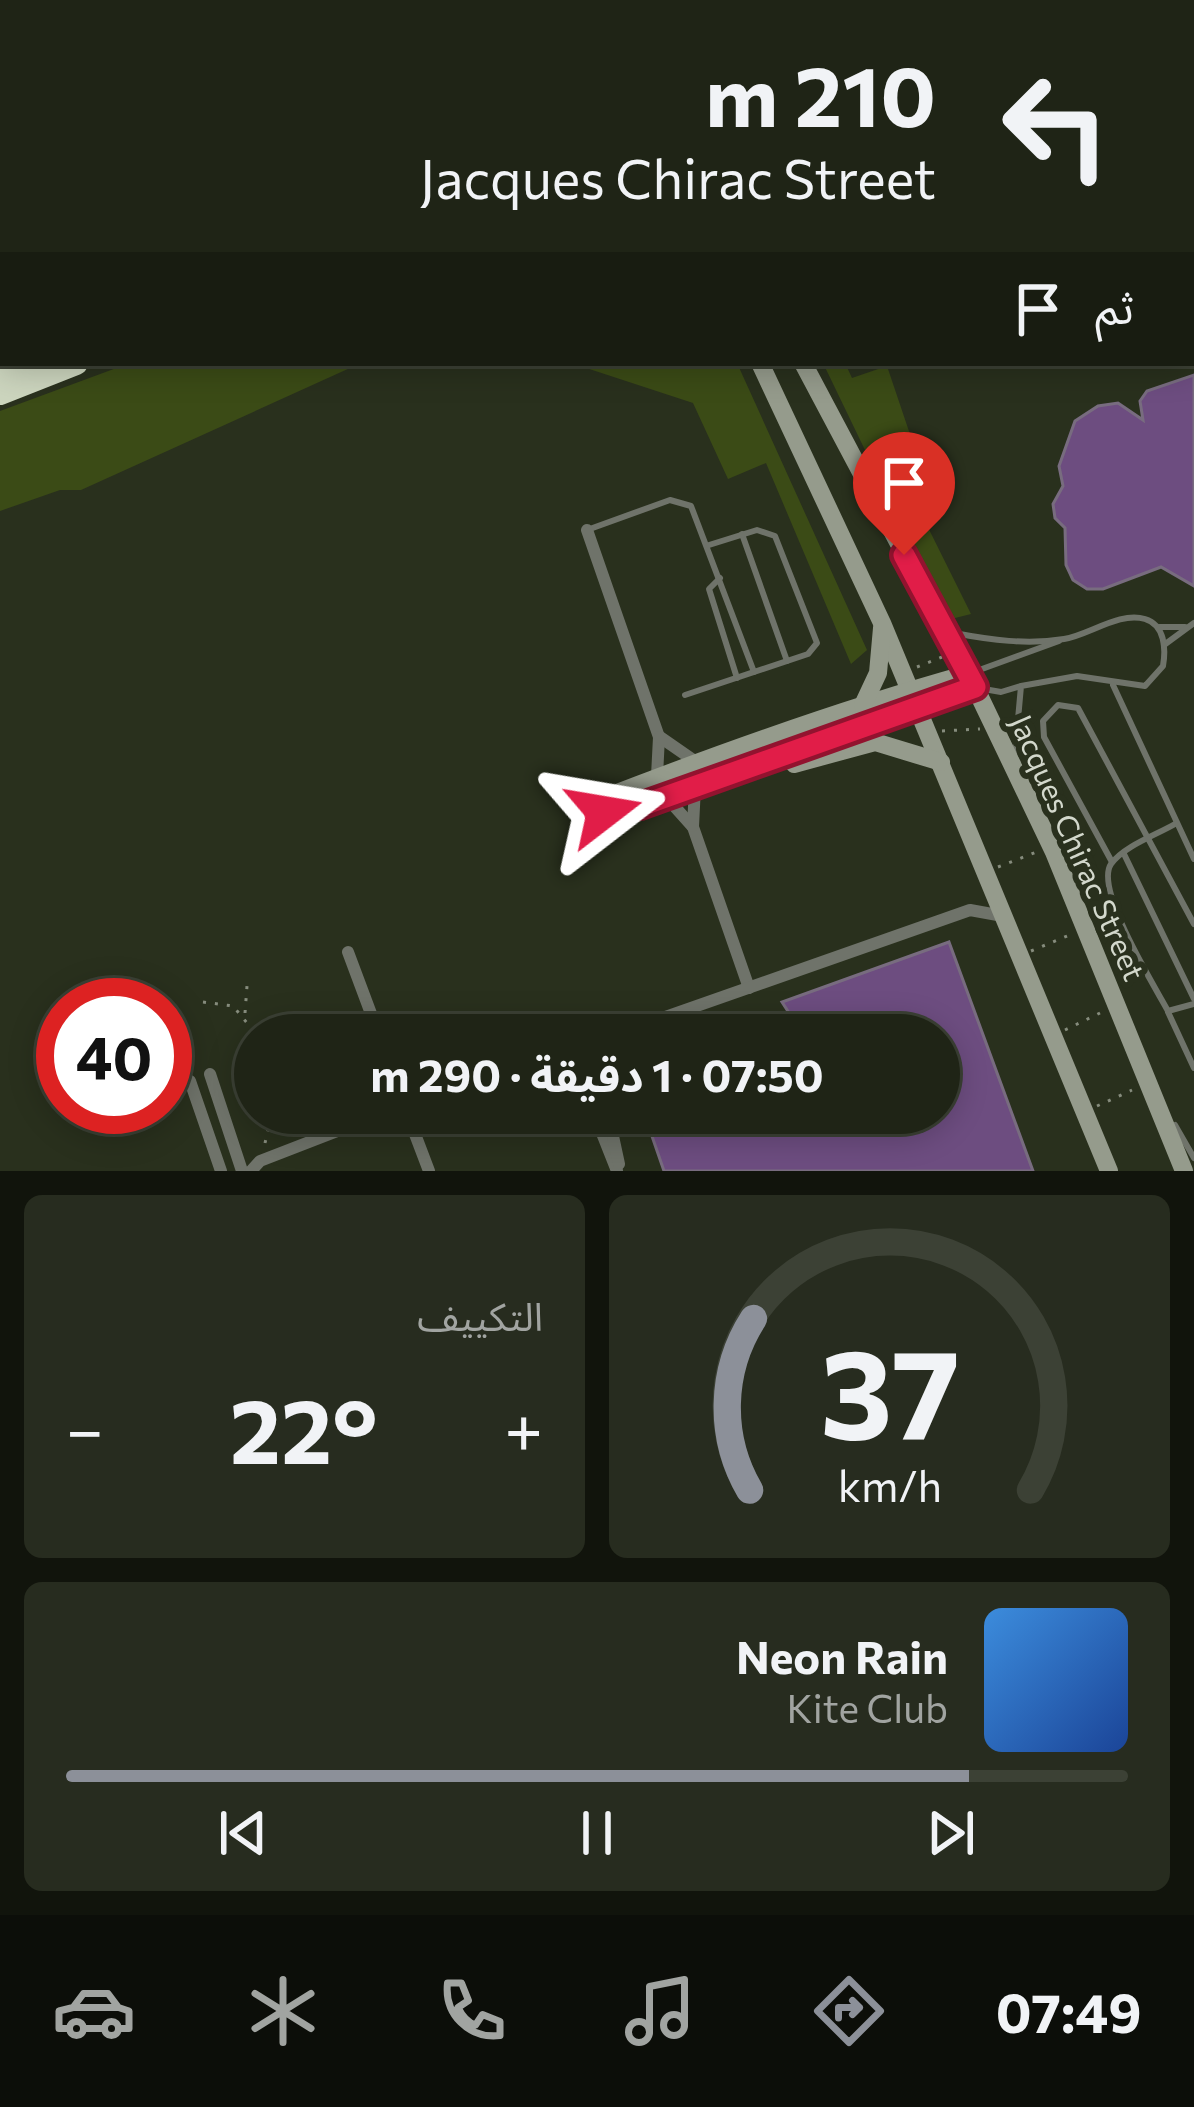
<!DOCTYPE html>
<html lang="ar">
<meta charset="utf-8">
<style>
:root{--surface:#1f2416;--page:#272c1f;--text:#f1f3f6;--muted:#a1a4a1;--line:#3c4135;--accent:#8c9099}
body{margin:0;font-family:Commissioner,"Noto Sans Arabic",sans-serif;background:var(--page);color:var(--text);direction:rtl;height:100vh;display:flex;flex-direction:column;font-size:45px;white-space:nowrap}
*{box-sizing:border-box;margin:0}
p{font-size:39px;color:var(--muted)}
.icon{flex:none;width:66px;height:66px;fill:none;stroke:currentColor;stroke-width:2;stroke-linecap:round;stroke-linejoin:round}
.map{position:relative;height:1171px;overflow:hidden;direction:ltr}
.panel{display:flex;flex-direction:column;gap:24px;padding:24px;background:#11140c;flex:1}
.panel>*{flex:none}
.banner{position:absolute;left:0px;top:0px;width:1194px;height:366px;box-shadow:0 6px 30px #0003,0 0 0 3px var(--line);direction:rtl;background:#1f2416;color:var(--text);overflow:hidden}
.speed{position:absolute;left:36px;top:978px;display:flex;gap:24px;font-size:60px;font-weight:700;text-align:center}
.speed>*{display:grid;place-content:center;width:156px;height:156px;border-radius:50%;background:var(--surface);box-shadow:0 6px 30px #0003,0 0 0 3px var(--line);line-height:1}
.speed .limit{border:18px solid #d22;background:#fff;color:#111}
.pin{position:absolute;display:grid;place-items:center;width:102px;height:102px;color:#fff;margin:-123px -51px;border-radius:50% 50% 50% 0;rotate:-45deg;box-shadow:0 0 12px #0007}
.pin .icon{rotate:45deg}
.me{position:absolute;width:132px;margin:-66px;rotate:76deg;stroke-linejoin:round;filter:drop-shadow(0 0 9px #0008)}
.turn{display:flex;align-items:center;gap:42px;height:252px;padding:0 60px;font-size:54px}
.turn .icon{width:156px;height:156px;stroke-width:2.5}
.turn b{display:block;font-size:84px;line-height:102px}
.then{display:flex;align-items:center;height:114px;padding:0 60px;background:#0003;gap:24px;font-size:45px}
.big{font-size:90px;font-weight:700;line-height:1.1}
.panel .tile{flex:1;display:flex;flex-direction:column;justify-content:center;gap:18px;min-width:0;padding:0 42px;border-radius:18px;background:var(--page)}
.panel .dial{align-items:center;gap:0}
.dial svg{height:312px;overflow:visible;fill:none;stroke:var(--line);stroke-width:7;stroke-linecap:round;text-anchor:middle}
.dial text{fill:var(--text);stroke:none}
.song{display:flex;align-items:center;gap:36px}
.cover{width:144px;height:144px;border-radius:18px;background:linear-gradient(135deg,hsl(210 70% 55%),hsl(220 70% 35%))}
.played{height:12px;border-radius:6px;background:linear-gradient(90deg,var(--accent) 85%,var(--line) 85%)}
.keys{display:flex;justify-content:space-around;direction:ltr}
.heat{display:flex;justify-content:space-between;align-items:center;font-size:66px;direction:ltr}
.panel .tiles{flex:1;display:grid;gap:24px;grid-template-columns:1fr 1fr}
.tile:last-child{grid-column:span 2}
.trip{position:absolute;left:234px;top:1014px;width:726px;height:120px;border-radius:60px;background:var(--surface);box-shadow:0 6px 30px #0003,0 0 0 3px var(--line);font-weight:700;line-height:120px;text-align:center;direction:rtl}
.tab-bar{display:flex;height:192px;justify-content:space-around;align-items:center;background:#0c0e09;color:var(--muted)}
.tab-bar .icon{width:84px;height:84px}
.tab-bar .active{color:var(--accent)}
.tab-bar b{font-size:54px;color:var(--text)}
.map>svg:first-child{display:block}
.green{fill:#3b4b16}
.water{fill:#55682c}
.building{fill:#6d4d80;stroke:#786c7f;stroke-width:3}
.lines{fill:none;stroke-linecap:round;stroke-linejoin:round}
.path{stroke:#868c7d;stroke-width:3;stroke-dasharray:3 9;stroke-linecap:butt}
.lane{stroke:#6f736a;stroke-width:6}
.street{stroke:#6f736a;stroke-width:12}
.secondary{stroke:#959b8c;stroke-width:18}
.highway{stroke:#ccd5be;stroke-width:24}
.route-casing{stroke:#92132f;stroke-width:30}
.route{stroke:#e11d48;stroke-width:21}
.labels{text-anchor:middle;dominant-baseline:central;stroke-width:12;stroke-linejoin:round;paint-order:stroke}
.street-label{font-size:30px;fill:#d3d8cc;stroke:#29301d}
</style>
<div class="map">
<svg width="1194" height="1171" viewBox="0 0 1194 1171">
<rect width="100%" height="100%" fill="#29301d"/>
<g class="green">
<polygon points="130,363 361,363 81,490 60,490 0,511 0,411"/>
<polygon points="571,363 737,363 867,650 851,664 766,463 728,479 693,403"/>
<polygon points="823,363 845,363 852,378 887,366 919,461 899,469 971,614 947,620"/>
</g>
<polygon class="water" points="1096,0 1194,0 1194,261 1191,3"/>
<g class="building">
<polygon points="1194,375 1194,586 1161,567 1103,589 1087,589 1073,580 1066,565 1065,528 1055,518 1053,504 1063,486 1059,466 1075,421 1098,406 1118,403 1143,420 1140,401 1147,391"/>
<polygon points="949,942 1033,1171 664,1171 644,1113 939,1113 939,1035 740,1033 791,1016 782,1002"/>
</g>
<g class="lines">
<g class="path">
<polyline points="917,667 942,657"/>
<polyline points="942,731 980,729"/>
<polyline points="998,867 1039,851"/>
<polyline points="1031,951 1072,934"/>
<polyline points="203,1002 233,1006 257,1035"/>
<polyline points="245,1013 247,986"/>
<polyline points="1065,1030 1100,1013"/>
<polyline points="1097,1106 1132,1090"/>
<polyline points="309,1113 314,1124"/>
<polyline points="265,1143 272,1113"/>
</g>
<g class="lane">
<polyline points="587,530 670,500 691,506 754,672"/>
<polyline points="742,534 787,661"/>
<polyline points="720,578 709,589 737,678"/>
<polyline points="1159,627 1185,627"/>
<path d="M 954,633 C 991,640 1027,645 1064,639 C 1089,635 1120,611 1145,619 C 1165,625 1166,649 1163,666 L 1145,686 L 1077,676 L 1021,686 L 1015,753"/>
<polyline points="1164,645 1194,623"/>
<polyline points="971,673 1059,641"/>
<polyline points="1113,685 1194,859"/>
<polyline points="978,688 1001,692 1021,686"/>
<polyline points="685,695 808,654 817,643 775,536 757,530 709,545"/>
<path d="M 1175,824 C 1156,835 1124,846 1111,864 C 1094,889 1154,985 1168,1011 L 1194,1004"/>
<polyline points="1124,854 1194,999"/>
<polyline points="1112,862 1044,737 1043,721 1058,705 1078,708 1194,924"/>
<polyline points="1168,1012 1194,1068"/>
<polyline points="1175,1125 1194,1158"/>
</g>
<g class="street">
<polyline points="1005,0 1005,3"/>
<polyline points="1191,322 1194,323"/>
<polyline points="587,530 659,737 657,776"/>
<polyline points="660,737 696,762"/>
<polyline points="695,786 693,827 749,988"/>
<polyline points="666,797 692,826"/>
<polyline points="348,952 379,1035"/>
<polyline points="560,1024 565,1035"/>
<polyline points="578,1027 609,1035"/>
<polyline points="614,1035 970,910 1003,916"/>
<polyline points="210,1074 242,1171"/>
<polyline points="190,1081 221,1171"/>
<polyline points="407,1113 429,1171"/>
<polyline points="594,1113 617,1171"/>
<polyline points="608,1113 619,1164"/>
<polyline points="251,1171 260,1161 384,1113"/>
</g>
<g class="secondary">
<polyline points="566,0 568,3"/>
<polyline points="607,0 609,3"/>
<polyline points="760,363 882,623 1109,1171"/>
<polyline points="803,363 975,687 1054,852 1184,1171"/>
<path d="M 968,674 C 842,709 720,753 599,800 L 599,809 L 640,806 L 975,687"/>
<polyline points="863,705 878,673 882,628"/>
<polyline points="794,764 875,742 941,762"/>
</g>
<g class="highway">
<polyline points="426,3 428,0"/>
<polyline points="646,3 647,0"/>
<polyline points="676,3 683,0"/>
<polyline points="840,3 847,0"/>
<polyline points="976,3 981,0"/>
<polyline points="0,268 3,266"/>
<polyline points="0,290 3,288"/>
<polyline points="0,375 27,363"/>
<polyline points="0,393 76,363"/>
</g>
</g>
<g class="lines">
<g class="route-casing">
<polyline id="route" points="604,812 640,806 975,687 904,555"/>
</g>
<use href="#route" class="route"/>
</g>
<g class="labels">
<g class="street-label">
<text transform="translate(1079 847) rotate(66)">Jacques Chirac Street</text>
</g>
</g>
</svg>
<div class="speed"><div class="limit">40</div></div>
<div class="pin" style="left:904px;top:555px;background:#d93025"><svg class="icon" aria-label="arrive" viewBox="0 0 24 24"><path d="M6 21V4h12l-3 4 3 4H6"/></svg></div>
<svg class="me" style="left:604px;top:812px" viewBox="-20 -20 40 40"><path d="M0-17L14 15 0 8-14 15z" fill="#e11d48" stroke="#fff" stroke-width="4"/></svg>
<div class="trip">07:50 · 1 دقيقة · 290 m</div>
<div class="banner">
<div class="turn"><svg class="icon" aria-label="left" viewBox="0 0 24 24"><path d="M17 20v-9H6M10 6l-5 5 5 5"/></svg><div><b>210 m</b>Jacques Chirac Street</div></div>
<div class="then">ثم<svg class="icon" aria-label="arrive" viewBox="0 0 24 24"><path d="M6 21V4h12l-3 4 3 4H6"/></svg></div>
</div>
</div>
<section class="panel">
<div class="tiles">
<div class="tile dial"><svg viewBox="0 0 100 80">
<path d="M14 69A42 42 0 1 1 86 69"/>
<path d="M14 69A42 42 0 0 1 15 25" stroke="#8c9099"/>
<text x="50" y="56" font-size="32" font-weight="700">37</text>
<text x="50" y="72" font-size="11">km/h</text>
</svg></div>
<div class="tile"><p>التكييف</p>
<div class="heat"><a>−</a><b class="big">22°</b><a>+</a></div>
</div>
<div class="tile">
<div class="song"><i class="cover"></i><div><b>Neon Rain</b><p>Kite Club</p></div></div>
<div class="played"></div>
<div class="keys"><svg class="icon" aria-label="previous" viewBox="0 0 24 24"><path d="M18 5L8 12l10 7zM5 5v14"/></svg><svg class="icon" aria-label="pause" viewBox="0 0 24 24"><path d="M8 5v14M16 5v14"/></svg><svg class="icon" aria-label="next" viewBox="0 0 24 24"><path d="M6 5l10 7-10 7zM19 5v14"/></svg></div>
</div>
</div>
</section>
<nav class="tab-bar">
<b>07:49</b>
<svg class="icon active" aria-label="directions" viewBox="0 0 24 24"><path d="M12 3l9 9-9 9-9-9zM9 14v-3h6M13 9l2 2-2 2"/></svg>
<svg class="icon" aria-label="music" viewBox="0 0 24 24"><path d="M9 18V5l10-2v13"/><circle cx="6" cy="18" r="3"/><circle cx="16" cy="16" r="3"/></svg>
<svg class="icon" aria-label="phone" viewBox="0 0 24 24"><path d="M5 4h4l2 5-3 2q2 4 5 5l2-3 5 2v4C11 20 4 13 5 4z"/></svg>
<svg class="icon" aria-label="climate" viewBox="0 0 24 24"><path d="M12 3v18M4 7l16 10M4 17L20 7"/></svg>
<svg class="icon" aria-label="car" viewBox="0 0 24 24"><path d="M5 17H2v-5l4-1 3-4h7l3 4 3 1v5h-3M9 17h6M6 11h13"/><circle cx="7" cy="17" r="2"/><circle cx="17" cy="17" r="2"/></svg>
</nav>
